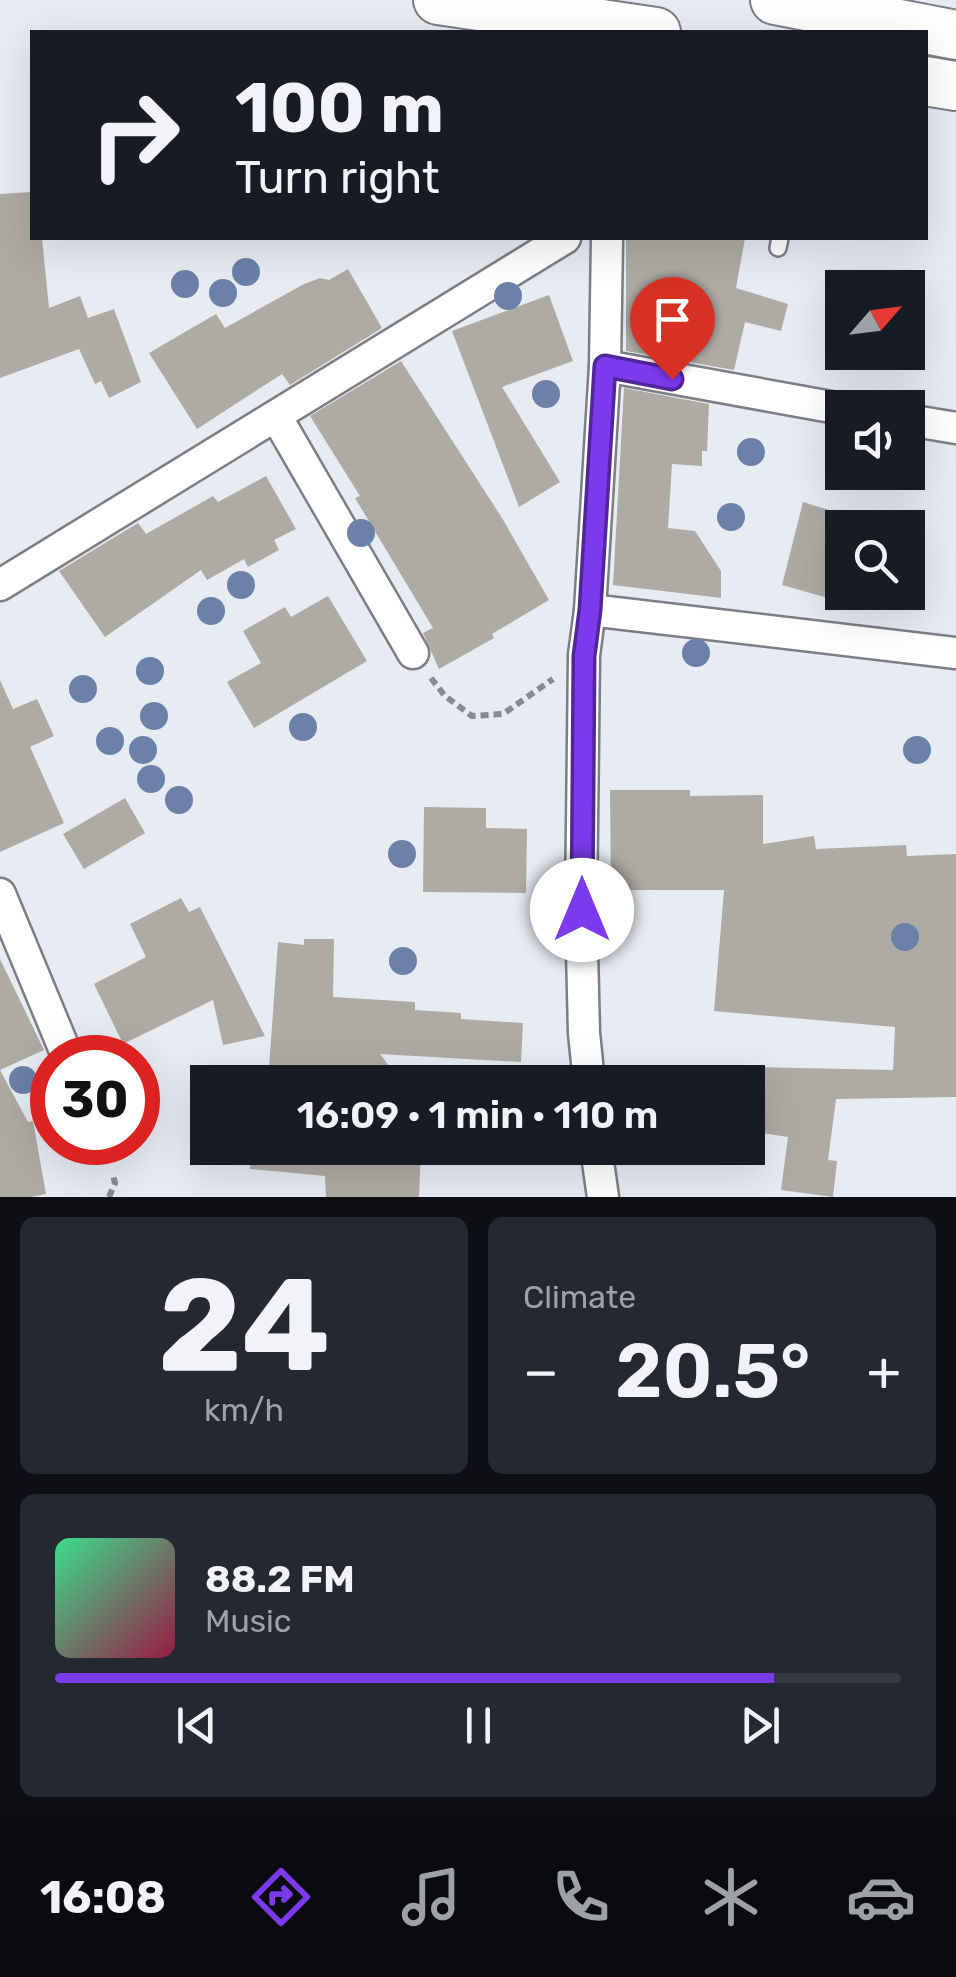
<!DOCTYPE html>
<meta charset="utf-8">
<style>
:root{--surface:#171b24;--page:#242831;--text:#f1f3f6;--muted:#9ea1a6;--line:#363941;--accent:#7c3aed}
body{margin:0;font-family:Rubik,sans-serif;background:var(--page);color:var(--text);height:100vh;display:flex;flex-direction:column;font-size:38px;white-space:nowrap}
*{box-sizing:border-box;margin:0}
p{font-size:32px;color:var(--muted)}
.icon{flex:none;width:55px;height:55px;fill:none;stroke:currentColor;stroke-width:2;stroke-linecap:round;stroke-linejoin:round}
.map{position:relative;height:1197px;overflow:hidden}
.details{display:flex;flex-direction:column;gap:20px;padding:20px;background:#0d0f14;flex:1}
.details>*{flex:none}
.guide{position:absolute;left:30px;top:30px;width:898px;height:210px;border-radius:0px;box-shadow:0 10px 40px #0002;background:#171b24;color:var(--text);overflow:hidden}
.needle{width:65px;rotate:62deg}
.buttons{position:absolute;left:825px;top:270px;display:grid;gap:20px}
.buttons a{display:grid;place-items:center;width:100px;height:100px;border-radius:0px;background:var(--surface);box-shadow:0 10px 40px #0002;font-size:50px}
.speed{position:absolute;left:30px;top:1035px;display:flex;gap:20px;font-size:50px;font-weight:700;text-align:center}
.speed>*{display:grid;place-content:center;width:130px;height:130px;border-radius:50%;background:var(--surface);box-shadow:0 10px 40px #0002;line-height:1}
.speed .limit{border:15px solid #d22;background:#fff;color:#111}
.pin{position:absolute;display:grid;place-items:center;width:85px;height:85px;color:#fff;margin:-102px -42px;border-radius:50% 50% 50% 0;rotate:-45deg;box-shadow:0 0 10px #0007}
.pin .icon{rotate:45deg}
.me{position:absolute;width:110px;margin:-55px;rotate:0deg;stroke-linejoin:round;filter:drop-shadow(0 0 8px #0008)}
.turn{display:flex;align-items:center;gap:35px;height:210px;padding:0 40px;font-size:45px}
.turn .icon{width:130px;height:130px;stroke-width:2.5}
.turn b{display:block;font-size:70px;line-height:85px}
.big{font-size:75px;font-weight:600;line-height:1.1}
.details .tile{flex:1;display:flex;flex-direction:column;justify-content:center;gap:15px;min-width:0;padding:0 35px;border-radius:15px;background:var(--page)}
.details .dial{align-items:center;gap:0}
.dial b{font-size:130px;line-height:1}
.song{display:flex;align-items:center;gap:30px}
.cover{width:120px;height:120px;border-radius:15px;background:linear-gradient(135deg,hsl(150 70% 55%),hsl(340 70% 35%))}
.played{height:10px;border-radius:5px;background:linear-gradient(90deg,var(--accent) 85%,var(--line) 85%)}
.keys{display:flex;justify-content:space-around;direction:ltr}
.heat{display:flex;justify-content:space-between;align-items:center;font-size:55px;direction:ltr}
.details .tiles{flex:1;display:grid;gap:20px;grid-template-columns:1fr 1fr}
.tile:last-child{grid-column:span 2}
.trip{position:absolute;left:190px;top:1065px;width:575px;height:100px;border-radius:0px;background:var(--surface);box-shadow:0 10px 40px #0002;font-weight:600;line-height:100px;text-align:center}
.tab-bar{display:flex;height:160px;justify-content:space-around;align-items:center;background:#090b0e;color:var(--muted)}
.tab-bar .icon{width:70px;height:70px}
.tab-bar .current{color:var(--accent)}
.tab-bar b{font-size:45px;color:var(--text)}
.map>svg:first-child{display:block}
.building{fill:#aeaba4}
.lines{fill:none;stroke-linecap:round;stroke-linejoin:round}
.service-casing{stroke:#7b7e85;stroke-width:20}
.minor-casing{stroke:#7b7e85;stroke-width:35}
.primary-casing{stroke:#7b7e85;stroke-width:52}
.path{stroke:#878a8e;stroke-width:6;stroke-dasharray:8 5;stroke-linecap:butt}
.service{stroke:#fff;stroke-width:15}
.minor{stroke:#fff;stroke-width:30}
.primary{stroke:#fff;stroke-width:48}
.tree{fill:#6c81a8}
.route-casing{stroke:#51269a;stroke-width:25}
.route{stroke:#7c3aed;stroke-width:18}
</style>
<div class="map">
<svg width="956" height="1197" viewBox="0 0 956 1197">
<rect width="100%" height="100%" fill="#e7ebf2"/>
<g class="building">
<polygon points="32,192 32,238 42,238 49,308 80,296 88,318 114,309 141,382 109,398 101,381 95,384 79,349 0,378 0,194"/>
<polygon points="626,238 745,238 736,288 788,304 781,331 745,322 734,370 626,351"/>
<polygon points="348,269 382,328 290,385 282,374 197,429 149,353 216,314 225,328 304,284 320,278 329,280"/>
<polygon points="549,295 573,361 502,387 560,482 519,507 452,331"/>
<polygon points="401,361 502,518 549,600 492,634 494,638 439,669 423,633 433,628 355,498 360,496 310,416"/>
<polygon points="624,388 709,404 707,451 702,451 702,466 672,464 668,528 695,531 721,571 721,598 613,585"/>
<polygon points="266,476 296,529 274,540 279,550 248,567 244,559 207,580 201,570 105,637 59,571 138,523 146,534 213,496 218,502"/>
<polygon points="803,502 842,514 842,602 782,585"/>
<polygon points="328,596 367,661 254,728 227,682 261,663 243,631 285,607 291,617"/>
<polygon points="0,680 13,709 37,699 54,736 30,747 64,823 0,852"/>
<polygon points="610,790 690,790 690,796 763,795 763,844 814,836 816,849 906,845 907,856 956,854 956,1097 836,1099 828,1160 837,1161 833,1197 781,1190 788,1137 748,1131 748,1067 893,1070 895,1027 714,1011 724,890 611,890"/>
<polygon points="125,798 145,833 84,869 63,834"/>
<polygon points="424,807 486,808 486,828 527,829 526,893 423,892"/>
<polygon points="181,898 189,912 200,907 265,1036 223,1045 213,1000 123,1044 94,984 146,957 130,924"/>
<polygon points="304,939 334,939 333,997 415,1002 415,1010 461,1013 461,1019 523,1023 521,1062 380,1054 401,1082 268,1082 278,942 304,945"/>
<polygon points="0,959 44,1050 0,1070 28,1122 33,1121 46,1194 31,1197 0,1197"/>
<polygon points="252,1148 421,1148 419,1197 326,1197 325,1176 250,1169"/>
</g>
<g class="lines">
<g class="service-casing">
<polyline id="service" points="778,248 780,238"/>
</g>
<g class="minor-casing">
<g id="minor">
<polyline points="605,366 842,409"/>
<polyline points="276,416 413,653"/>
<polyline points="908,420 956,428"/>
<polyline points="0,585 565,238"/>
<polyline points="590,610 956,653"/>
<polyline points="0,894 68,1058"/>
<polyline points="589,1082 584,1033 581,910 584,655 590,610 605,366 607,238"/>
<polyline points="104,1142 105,1145"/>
<polyline points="596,1148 603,1197"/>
</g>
</g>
<g class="primary-casing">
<g id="primary">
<polyline points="438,0 656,32"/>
<polyline points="775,0 956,35"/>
<polyline points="925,81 956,86"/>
</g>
</g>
<g class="path">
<polyline points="431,678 445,696 472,716 503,714 553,679"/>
<polyline points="109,1197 115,1183 113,1175"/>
</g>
<use href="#service" class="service"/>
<use href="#minor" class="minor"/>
<use href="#primary" class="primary"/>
</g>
<g class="tree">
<circle cx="246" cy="272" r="14"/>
<circle cx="185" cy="284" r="14"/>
<circle cx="223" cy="293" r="14"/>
<circle cx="508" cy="296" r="14"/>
<circle cx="546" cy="394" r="14"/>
<circle cx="751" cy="452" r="14"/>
<circle cx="731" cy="517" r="14"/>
<circle cx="361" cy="533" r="14"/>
<circle cx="241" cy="585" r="14"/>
<circle cx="211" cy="611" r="14"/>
<circle cx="696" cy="653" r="14"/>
<circle cx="150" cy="671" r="14"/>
<circle cx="83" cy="689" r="14"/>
<circle cx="154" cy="716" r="14"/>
<circle cx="303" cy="727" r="14"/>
<circle cx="110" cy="741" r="14"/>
<circle cx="143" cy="750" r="14"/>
<circle cx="917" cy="750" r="14"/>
<circle cx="151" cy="779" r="14"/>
<circle cx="179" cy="800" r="14"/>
<circle cx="402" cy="854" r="14"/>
<circle cx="905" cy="937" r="14"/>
<circle cx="403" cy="961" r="14"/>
<circle cx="23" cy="1080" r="14"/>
</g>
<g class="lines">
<g class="route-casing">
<polyline id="route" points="582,910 584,656 590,610 605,366 672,379"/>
</g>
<use href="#route" class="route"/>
</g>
</svg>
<div class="buttons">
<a><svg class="needle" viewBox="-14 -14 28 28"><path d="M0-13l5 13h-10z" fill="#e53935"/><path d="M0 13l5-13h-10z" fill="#9ea1a6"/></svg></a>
<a><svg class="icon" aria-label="sound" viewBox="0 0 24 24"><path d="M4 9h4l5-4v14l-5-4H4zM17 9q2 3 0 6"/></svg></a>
<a><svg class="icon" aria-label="search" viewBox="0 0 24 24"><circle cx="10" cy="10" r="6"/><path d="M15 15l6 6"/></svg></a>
</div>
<div class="speed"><div class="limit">30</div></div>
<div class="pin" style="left:672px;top:379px;background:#d93025"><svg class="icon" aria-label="arrive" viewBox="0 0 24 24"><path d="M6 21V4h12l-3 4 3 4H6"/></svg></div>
<svg class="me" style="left:582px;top:910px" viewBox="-20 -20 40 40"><circle r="19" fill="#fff"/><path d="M0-13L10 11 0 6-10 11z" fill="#7c3aed"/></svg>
<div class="trip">16:09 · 1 min · 110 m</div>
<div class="guide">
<div class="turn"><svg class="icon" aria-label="right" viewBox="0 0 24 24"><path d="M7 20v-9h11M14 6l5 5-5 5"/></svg><div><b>100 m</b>Turn right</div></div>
</div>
</div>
<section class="details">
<div class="tiles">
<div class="tile dial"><b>24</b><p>km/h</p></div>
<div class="tile"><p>Climate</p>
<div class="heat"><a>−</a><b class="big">20.5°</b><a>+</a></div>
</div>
<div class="tile">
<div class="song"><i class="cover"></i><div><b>88.2 FM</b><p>Music</p></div></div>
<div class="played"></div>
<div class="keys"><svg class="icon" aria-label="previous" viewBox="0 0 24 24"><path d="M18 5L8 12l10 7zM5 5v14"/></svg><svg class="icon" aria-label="pause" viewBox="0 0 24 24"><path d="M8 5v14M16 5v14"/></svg><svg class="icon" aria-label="next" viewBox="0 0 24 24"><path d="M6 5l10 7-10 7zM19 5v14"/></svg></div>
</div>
</div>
</section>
<nav class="tab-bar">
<b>16:08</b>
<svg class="icon current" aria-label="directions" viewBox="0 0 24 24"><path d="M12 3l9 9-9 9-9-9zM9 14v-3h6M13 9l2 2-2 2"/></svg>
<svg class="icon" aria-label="music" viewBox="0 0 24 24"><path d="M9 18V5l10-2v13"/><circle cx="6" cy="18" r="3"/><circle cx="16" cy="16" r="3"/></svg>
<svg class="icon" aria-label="phone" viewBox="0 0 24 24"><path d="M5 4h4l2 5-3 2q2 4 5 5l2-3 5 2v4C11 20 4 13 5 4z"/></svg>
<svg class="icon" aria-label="climate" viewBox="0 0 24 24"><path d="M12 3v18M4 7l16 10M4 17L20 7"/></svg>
<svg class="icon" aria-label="car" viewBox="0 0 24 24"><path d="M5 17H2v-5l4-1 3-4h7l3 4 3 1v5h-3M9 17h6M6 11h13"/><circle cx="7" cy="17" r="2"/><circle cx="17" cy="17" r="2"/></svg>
</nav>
